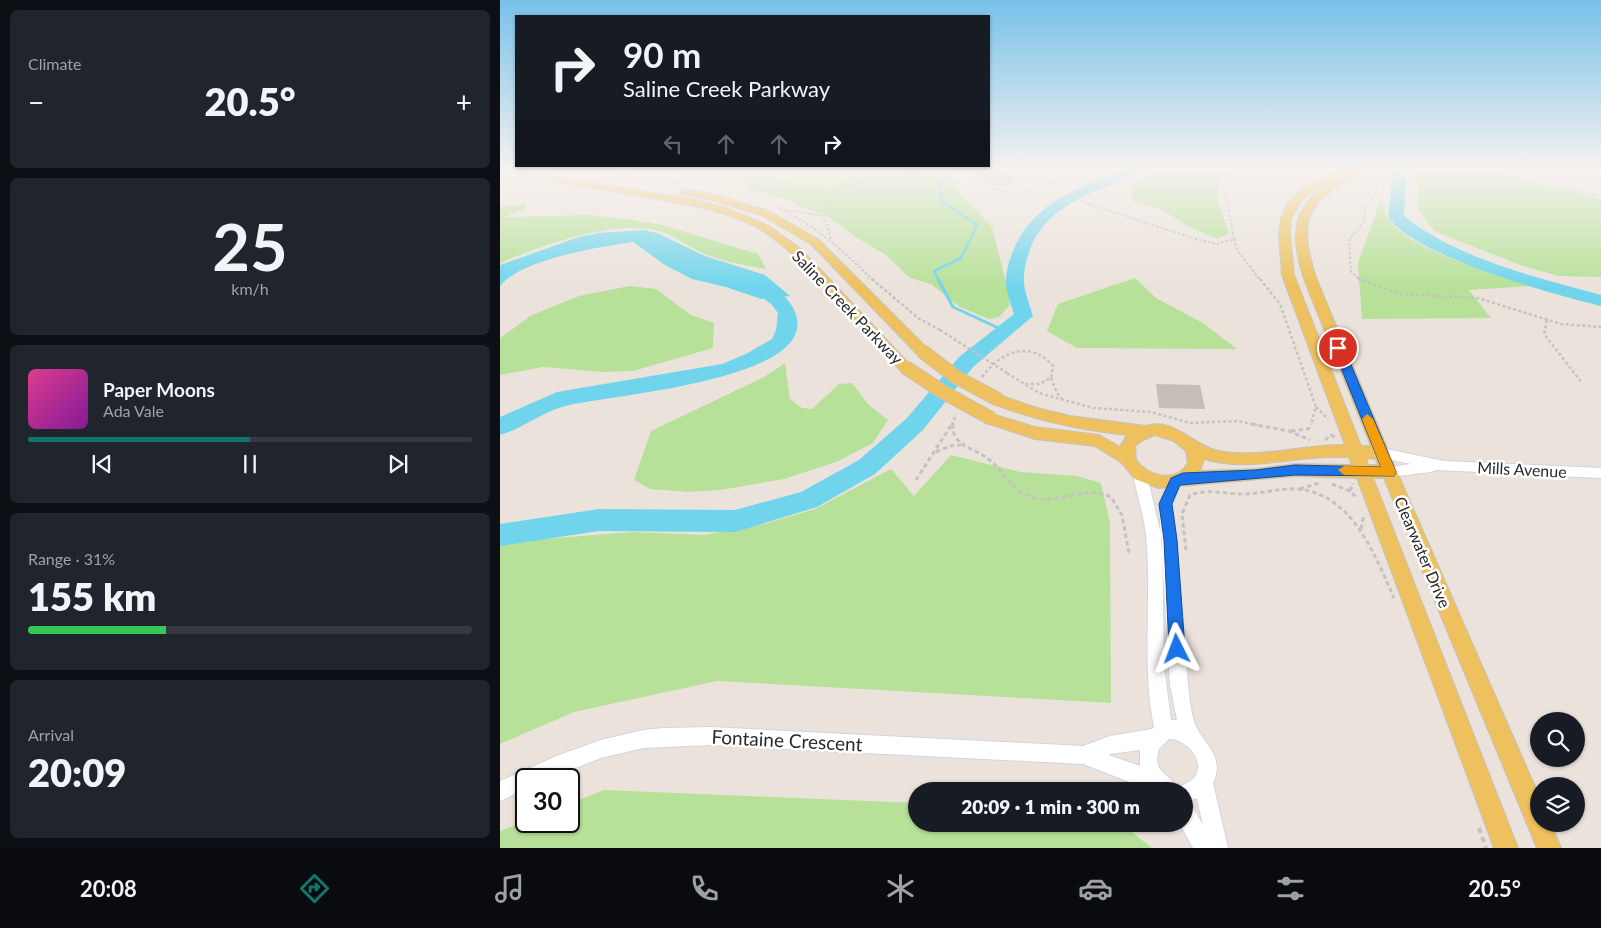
<!DOCTYPE html>
<meta charset="utf-8">
<style>
:root{--surface:#171b24;--page:#20242c;--text:#f1f3f6;--muted:#9ea1a6;--line:#363941;--accent:#0f766e}
body{margin:0;font-family:Lato,sans-serif;background:var(--page);color:var(--text);height:100vh;display:flex;flex-direction:column;font-size:19px;white-space:nowrap}
*{box-sizing:border-box;margin:0}
p{font-size:16px;color:var(--muted)}
.icon{flex:none;width:28px;height:28px;fill:none;stroke:currentColor;stroke-width:2;stroke-linecap:round;stroke-linejoin:round}
.map{position:relative;flex:1;overflow:hidden}
.panel{display:flex;flex-direction:column;gap:10px;padding:10px;background:#0d0f14;width:500px}
.panel>*{flex:none}
.hud{position:absolute;left:15px;top:15px;width:475px;height:152px;border-radius:0px;box-shadow:0 1px 4px #0004;background:#171b24;color:var(--text);overflow:hidden}
.controls{position:absolute;left:1030px;top:712px;display:grid;gap:10px}
.controls a{display:grid;place-items:center;width:55px;height:55px;border-radius:50%;background:var(--surface);box-shadow:0 1px 4px #0004;font-size:25px}
.speed{position:absolute;left:15px;top:768px;display:flex;gap:10px;font-size:25px;font-weight:700;text-align:center}
.speed>*{display:grid;place-content:center;width:65px;height:65px;border-radius:50%;background:var(--surface);box-shadow:0 1px 4px #0004;line-height:1}
.speed .limit{border:2px solid #111;border-radius:8px;background:#fff;color:#111}
.pin{position:absolute;display:grid;place-items:center;width:42px;height:42px;color:#fff;margin:-21px;border:2px solid #fff;border-radius:50%;box-shadow:0 1px 5px #0007}
.me{position:absolute;width:55px;margin:-28px;rotate:357deg;stroke-linejoin:round;filter:drop-shadow(0 0 4px #0008)}
.turn{display:flex;align-items:center;gap:18px;height:105px;padding:0 25px;font-size:22px}
.turn .icon{width:65px;height:65px;stroke-width:2.5}
.turn b{display:block;font-size:35px;line-height:42px}
.lanes{display:flex;align-items:center;height:48px;padding:0 25px;background:#0003;justify-content:center;gap:25px;direction:ltr}
.lanes .off{opacity:.35}
.big{font-size:38px;font-weight:800;line-height:1.1}
.panel .tile{flex:1;display:flex;flex-direction:column;justify-content:center;gap:8px;min-width:0;padding:0 18px;border-radius:8px;background:var(--page)}
.panel .dial{align-items:center;gap:0}
.dial b{font-size:65px;line-height:1}
.song{display:flex;align-items:center;gap:15px}
.cover{width:60px;height:60px;border-radius:8px;background:linear-gradient(135deg,hsl(330 70% 55%),hsl(290 70% 35%))}
.played{height:5px;border-radius:2px;background:linear-gradient(90deg,var(--accent) 50%,var(--line) 50%)}
.keys{display:flex;justify-content:space-around;direction:ltr}
.heat{display:flex;justify-content:space-between;align-items:center;font-size:28px;direction:ltr}
.charge{height:8px;border-radius:4px;background:linear-gradient(90deg,#34c759 31%,var(--line) 0)}
.trip{position:absolute;left:408px;top:782px;width:285px;height:50px;border-radius:25px;background:var(--surface);box-shadow:0 1px 4px #0004;font-weight:800;line-height:50px;text-align:center}
.dock{display:flex;height:80px;justify-content:space-around;align-items:center;background:#090b0e;color:var(--muted)}
.dock .icon{width:35px;height:35px}
.dock .on{color:var(--accent)}
.dock b{font-size:22px;color:var(--text)}
main{display:flex;flex:1;min-height:0}
.map>svg:first-child{display:block}
.green{fill:#b7e199}
.pitch{fill:#cbe894}
.water{fill:#70d5ec}
.lines{fill:none;stroke-linecap:round;stroke-linejoin:round}
.stream-far1{stroke:#70d5ec;stroke-width:2.5}
.stream{stroke:#70d5ec;stroke-width:3}
.river{fill:#70d5ec;fill-rule:evenodd}
.building{fill:#c4beb7}
.minor-casing{stroke:#d1d5e2;stroke-width:2}
.major-casing{stroke:#c3c3c3;stroke-width:2}
.path-far3{stroke:#c3c3c3;stroke-width:2;stroke-dasharray:2.5 2;stroke-linecap:butt}
.path-far2{stroke:#c3c3c3;stroke-width:2.5;stroke-dasharray:3 2.5;stroke-linecap:butt}
.path-far1{stroke:#c3c3c3;stroke-width:3;stroke-dasharray:4.5 3;stroke-linecap:butt}
.path{stroke:#c3c3c3;stroke-width:4;stroke-dasharray:5.5 4;stroke-linecap:butt}
.minor{fill:#fff;fill-rule:evenodd}
.major{fill:#eec15e;fill-rule:evenodd}
.major-bridge-far1-casing{stroke:#c3c3c3;stroke-width:11;stroke-linecap:butt}
.major-bridge-casing{stroke:#c3c3c3;stroke-width:15;stroke-linecap:butt}
.path-bridge{stroke:#c3c3c3;stroke-width:2.5;stroke-dasharray:3 2.5;stroke-linecap:butt}
.major-bridge-far1{stroke:#eec15e;stroke-width:10}
.major-bridge{stroke:#eec15e;stroke-width:13}
.route{fill:#1a73e8;stroke:#114b97}
.slow{fill:#f59e0b}
.labels{text-anchor:middle;dominant-baseline:central;stroke-width:5;stroke-linejoin:round;paint-order:stroke}
.street-label{font-size:16px;fill:#292929;stroke:#fff}
.near-street-label{font-size:19px;fill:#292929;stroke:#fff}
</style>
<main>
<section class="panel">
<div class="tile"><p>Climate</p>
<div class="heat"><a>−</a><b class="big">20.5°</b><a>+</a></div>
</div>
<div class="tile dial"><b>25</b><p>km/h</p></div>
<div class="tile">
<div class="song"><i class="cover"></i><div><b>Paper Moons</b><p>Ada Vale</p></div></div>
<div class="played"></div>
<div class="keys"><svg class="icon" aria-label="previous" viewBox="0 0 24 24"><path d="M18 5L8 12l10 7zM5 5v14"/></svg><svg class="icon" aria-label="pause" viewBox="0 0 24 24"><path d="M8 5v14M16 5v14"/></svg><svg class="icon" aria-label="next" viewBox="0 0 24 24"><path d="M6 5l10 7-10 7zM19 5v14"/></svg></div>
</div>
<div class="tile"><p>Range · 31%</p><b class="big">155 km</b><div class="charge"></div></div>
<div class="tile"><p>Arrival</p><b class="big">20:09</b></div>
</section>
<div class="map">
<svg width="1101" height="848" viewBox="0 0 1101 848">
<rect width="100%" height="100%" fill="#ebe3db"/>
<g class="green">
<polygon points="138,168 449,168 455,188 492,227 508,290 510,305 499,317 489,319 460,307 431,284 410,278 386,255 354,236 329,217 280,198 244,188 246,184"/>
<polygon points="663,168 762,168 720,179 717,198 729,233 718,239 691,228 661,209 633,201 628,185"/>
<polygon points="906,168 983,168 1101,199 1101,277 1059,276 1020,265 934,231 918,209 918,183"/>
<path d="M 882,203 C 884,208 885,214 888,218 C 908,250 994,273 1030,286 L 969,290 L 991,318 L 862,319 L 858,263 L 878,208 Z"/>
<path d="M 26,204 L 26,208 L 5,217 L 90,215 L 133,220 L 162,225 L 258,254 L 266,269 C 245,265 224,262 203,253 C 188,247 175,235 159,231 C 116,218 40,246 0,263 L 0,207 Z"/>
<polygon points="635,278 656,298 703,323 737,349 577,348 547,331 558,304"/>
<polygon points="130,286 156,289 191,315 214,323 213,348 133,371 104,372 43,367 0,375 0,338 32,315 79,296"/>
<polygon points="285,363 290,399 302,408 312,409 339,384 352,383 368,404 388,420 373,443 336,462 284,479 221,490 188,492 150,489 134,480 151,431 264,377"/>
<polygon points="451,455 520,472 577,476 601,483 610,523 611,703 217,681 74,712 0,744 0,545 17,541 133,532 204,535 264,524 315,509 391,469 414,496"/>
<polygon points="104,790 416,803 416,824 622,824 652,848 0,848 0,831 26,821 69,821 69,804"/>
</g>
<polygon class="pitch" points="241,168 362,168 327,191"/>
<path class="water" d="M 144,230 L 157,233 L 205,256 L 265,275 L 290,296 L 261,299 L 226,287 L 192,279 L 165,265 L 133,242 C 99,247 21,259 0,286 L 0,265 L 79,237 L 99,233 Z"/>
<g class="lines">
<polyline class="stream-far1" points="439,281 434,271 461,258 477,225 443,202 438,187 447,173 445,168"/>
<polyline class="stream" points="438,279 453,307 505,331"/>
<g class="river">
<path d="M 628,168 L 647,168 L 645,171 C 601,190 546,202 529,252 C 526,262 523,272 524,283 C 525,294 530,305 533,316 L 473,367 L 423,430 L 375,474 L 317,507 L 235,532 L 99,531 L 0,546 L 0,524 L 99,509 L 235,510 L 301,492 L 359,460 L 407,418 L 459,357 L 514,314 C 511,304 506,292 506,281 C 506,268 511,255 516,244 C 539,198 585,186 628,168 Z"/>
<path d="M 887,168 L 901,168 L 906,181 L 904,216 C 960,260 1033,276 1101,295 L 1101,306 C 1053,294 916,257 888,217 L 892,181 Z"/>
<path d="M 251,275 C 267,279 280,290 290,303 C 343,381 99,395 62,407 C 41,413 22,429 0,435 L 0,417 L 57,392 L 222,364 L 246,354 L 272,339 L 276,330 L 278,313 L 272,305 L 242,280 L 245,276 Z"/>
</g>
</g>
<g class="building">
<polygon points="461,168 467,168 518,176 509,186 496,185"/>
<polygon points="656,384 700,385 705,409 659,408"/>
</g>
<g class="lines">
<g class="minor-casing">
<g id="minor">
<path d="M 512,168 L 537,168 C 531,172 518,172 512,168 Z"/>
<polygon points="1085,168 1101,168 1101,172 1086,170"/>
<polygon points="882,448 944,461 1101,468 1101,478 936,470 931,472 889,477 884,476 882,472 884,468 911,464 877,457 875,453 877,449"/>
<path d="M 640,470 L 645,471 L 647,475 L 662,539 L 664,665 L 671,720 L 677,720 L 670,685 L 659,504 L 670,477 L 675,476 L 680,477 L 682,481 L 673,504 L 688,685 C 690,699 691,718 698,730 C 709,748 724,760 713,783 L 728,848 L 693,848 L 680,824 L 684,824 L 684,791 L 653,791 L 583,764 L 210,745 L 143,748 L 101,758 L 48,779 L 26,779 L 26,789 L 0,801 L 0,781 L 59,755 L 101,740 L 143,730 L 164,728 L 210,727 L 583,746 L 610,736 L 652,729 L 654,727 C 642,667 651,607 647,547 C 646,522 638,499 633,475 L 635,471 ZM 669,739 C 686,739 707,761 694,778 C 691,782 683,785 677,787 C 668,772 652,774 659,749 ZM 640,750 L 640,766 L 609,755 L 610,754 ZM 697,798 L 703,825 L 691,804 L 687,802 Z"/>
</g>
</g>
<g class="major-casing">
<g id="major">
<path d="M 0,168 L 192,199 L 229,209 L 269,226 L 302,250 L 412,367 L 405,372 L 400,370 C 360,326 312,264 263,231 C 242,218 215,211 191,205 L 0,172 Z"/>
<path d="M 841,168 L 853,168 L 815,189 L 803,198 L 791,219 L 790,234 L 794,275 L 861,446 L 871,446 C 855,407 840,368 824,329 C 813,299 795,267 796,234 C 796,217 805,202 818,191 C 824,186 835,176 844,178 L 844,182 C 800,210 802,231 816,278 L 897,472 L 1039,796 L 1039,824 L 1051,824 L 1061,848 L 1037,848 L 884,478 L 873,478 L 1018,848 L 994,848 L 857,478 L 795,476 L 658,488 L 635,479 L 622,463 L 595,446 L 535,439 L 487,423 L 485,419 L 487,415 L 492,414 L 535,427 L 599,435 L 620,447 L 627,435 C 581,430 537,421 494,404 L 492,400 L 494,396 L 499,395 L 537,408 L 570,416 L 646,426 C 675,417 693,446 719,451 C 760,459 804,444 845,445 L 782,275 L 779,234 L 781,219 L 786,206 L 796,194 L 808,185 ZM 655,435 L 674,441 L 686,451 L 688,463 C 676,484 648,476 636,460 L 635,446 L 643,440 ZM 833,457 L 849,457 L 852,465 L 795,464 L 756,469 L 700,471 L 704,459 C 747,472 789,457 833,457 ZM 866,458 L 876,459 L 878,465 L 868,465 Z"/>
<polygon points="184,189 212,194 269,211 319,240 427,348 429,351 427,354 417,354 311,244 261,215 208,199 181,194 179,192"/>
</g>
</g>
<g class="path-far3">
<polyline points="79,168 182,184"/>
<polyline points="396,168 407,174 517,193 554,182 540,172"/>
<polyline points="1001,168 1101,196"/>
<path d="M 554,182 L 585,203 L 699,240 L 717,244 L 734,239 L 724,185 C 741,174 761,179 778,168"/>
<path d="M 275,206 C 314,224 343,251 374,281"/>
<polyline points="286,210 324,216"/>
<polyline points="331,239 324,216 326,209 331,202 355,184 368,168"/>
<polyline points="734,239 737,250 761,281"/>
<polyline points="862,281 851,272 849,243 851,237 864,222 865,208 877,191 875,176"/>
</g>
<g class="path-far2">
<polyline points="372,279 418,318 440,330"/>
<polyline points="760,279 780,304 816,407 811,425"/>
<polyline points="858,279 899,294 978,298 1061,324 1101,327"/>
<polyline points="1047,320 1044,334 1082,383"/>
<polyline points="507,373 539,393 593,408 651,412 690,423 737,421 757,425"/>
<path d="M 482,377 C 500,352 530,339 553,366 L 551,378 L 539,384 L 525,384"/>
<polyline points="551,378 557,393 563,400"/>
<polyline points="816,407 828,419"/>
<polyline points="452,425 456,414"/>
</g>
<g class="path-far1">
<path d="M 453,424 C 451,444 470,447 484,456 C 501,466 508,487 526,495 C 555,509 583,483 611,497 L 622,515 L 629,554"/>
<polyline points="751,424 789,431 810,440"/>
<polyline points="791,431 808,429 811,424"/>
<polyline points="825,440 831,435 836,438"/>
<polyline points="436,452 450,446 461,445"/>
<polyline points="416,480 452,424"/>
<polyline points="832,484 850,491 857,498"/>
<polyline points="800,489 819,483"/>
<polyline points="850,491 853,483"/>
<polyline points="861,529 864,514"/>
<path d="M 686,550 L 682,514 L 690,495 C 709,488 728,495 747,494 C 764,493 780,488 797,489 C 852,493 875,555 894,598"/>
</g>
<polyline class="path" points="979,828 986,848"/>
<use href="#minor" class="minor"/>
<use href="#major" class="major"/>
<g class="major-bridge-far1-casing">
<polyline id="major-bridge-far1" points="847,177 867,168"/>
</g>
<g class="major-bridge-casing">
<g id="major-bridge">
<polyline points="422,351 456,377 499,400"/>
<polyline points="405,367 443,392 492,419"/>
</g>
</g>
<polyline class="path-bridge" points="440,330 507,373"/>
<use href="#major-bridge-far1" class="major-bridge-far1"/>
<use href="#major-bridge" class="major-bridge"/>
</g>
<linearGradient id="sky" x2="0" y2="1"><stop stop-color="#78c1ea"/><stop offset="0.59" stop-color="#f6f2ef"/><stop offset="1" stop-color="#f6f2ef" stop-opacity="0"/></linearGradient>
<rect width="1101" height="287" fill="url(#sky)"/>
<polygon class="route" points="838,345 844,348 896,472 894,476 795,475 680,485 672,504 677,540 685,649 682,654 677,657 671,654 669,649 664,540 659,504 671,478 683,473 756,470 795,465 881,467 833,348"/>
<polygon class="slow" points="867,414 873,419 896,472 894,476 844,475 838,470 844,466 881,467 862,419"/>
<g class="labels">
<g class="street-label">
<text transform="translate(348 307) rotate(46)">Saline Creek Parkway</text>
<text transform="translate(1022 469) rotate(3)">Mills Avenue</text>
<text transform="translate(923 552) rotate(67)">Clearwater Drive</text>
</g>
<g class="near-street-label">
<text transform="translate(287 740) rotate(3)">Fontaine Crescent</text>
</g>
</g>
</svg>
<div class="controls">
<a><svg class="icon" aria-label="search" viewBox="0 0 24 24"><circle cx="10" cy="10" r="6"/><path d="M15 15l6 6"/></svg></a>
<a><svg class="icon" aria-label="layers" viewBox="0 0 24 24"><path d="M12 4l9 5-9 5-9-5zM3 14l9 5 9-5"/></svg></a>
</div>
<div class="speed"><div class="limit">30</div></div>
<div class="pin" style="left:838px;top:348px;background:#d93025"><svg class="icon" aria-label="arrive" viewBox="0 0 24 24"><path d="M6 21V4h12l-3 4 3 4H6"/></svg></div>
<svg class="me" style="left:677px;top:649px" viewBox="-20 -20 40 40"><path d="M0-17L14 15 0 8-14 15z" fill="#1a73e8" stroke="#fff" stroke-width="4"/></svg>
<div class="trip">20:09 · 1 min · 300 m</div>
<div class="hud">
<div class="turn"><svg class="icon" aria-label="right" viewBox="0 0 24 24"><path d="M7 20v-9h11M14 6l5 5-5 5"/></svg><div><b>90 m</b>Saline Creek Parkway</div></div>
<div class="lanes"><svg class="icon off" aria-label="left" viewBox="0 0 24 24"><path d="M17 20v-9H6M10 6l-5 5 5 5"/></svg><svg class="icon off" aria-label="ahead" viewBox="0 0 24 24"><path d="M12 20V5M6 11l6-6 6 6"/></svg><svg class="icon off" aria-label="ahead" viewBox="0 0 24 24"><path d="M12 20V5M6 11l6-6 6 6"/></svg><svg class="icon" aria-label="right" viewBox="0 0 24 24"><path d="M7 20v-9h11M14 6l5 5-5 5"/></svg></div>
</div>
</div>
</main>
<nav class="dock">
<b>20:08</b>
<svg class="icon on" aria-label="directions" viewBox="0 0 24 24"><path d="M12 3l9 9-9 9-9-9zM9 14v-3h6M13 9l2 2-2 2"/></svg>
<svg class="icon" aria-label="music" viewBox="0 0 24 24"><path d="M9 18V5l10-2v13"/><circle cx="6" cy="18" r="3"/><circle cx="16" cy="16" r="3"/></svg>
<svg class="icon" aria-label="phone" viewBox="0 0 24 24"><path d="M5 4h4l2 5-3 2q2 4 5 5l2-3 5 2v4C11 20 4 13 5 4z"/></svg>
<svg class="icon" aria-label="climate" viewBox="0 0 24 24"><path d="M12 3v18M4 7l16 10M4 17L20 7"/></svg>
<svg class="icon" aria-label="car" viewBox="0 0 24 24"><path d="M5 17H2v-5l4-1 3-4h7l3 4 3 1v5h-3M9 17h6M6 11h13"/><circle cx="7" cy="17" r="2"/><circle cx="17" cy="17" r="2"/></svg>
<svg class="icon" aria-label="filters" viewBox="0 0 24 24"><path d="M4 7h16M4 17h16"/><circle cx="9" cy="7" r="2"/><circle cx="15" cy="17" r="2"/></svg>
<b>20.5°</b>
</nav>
